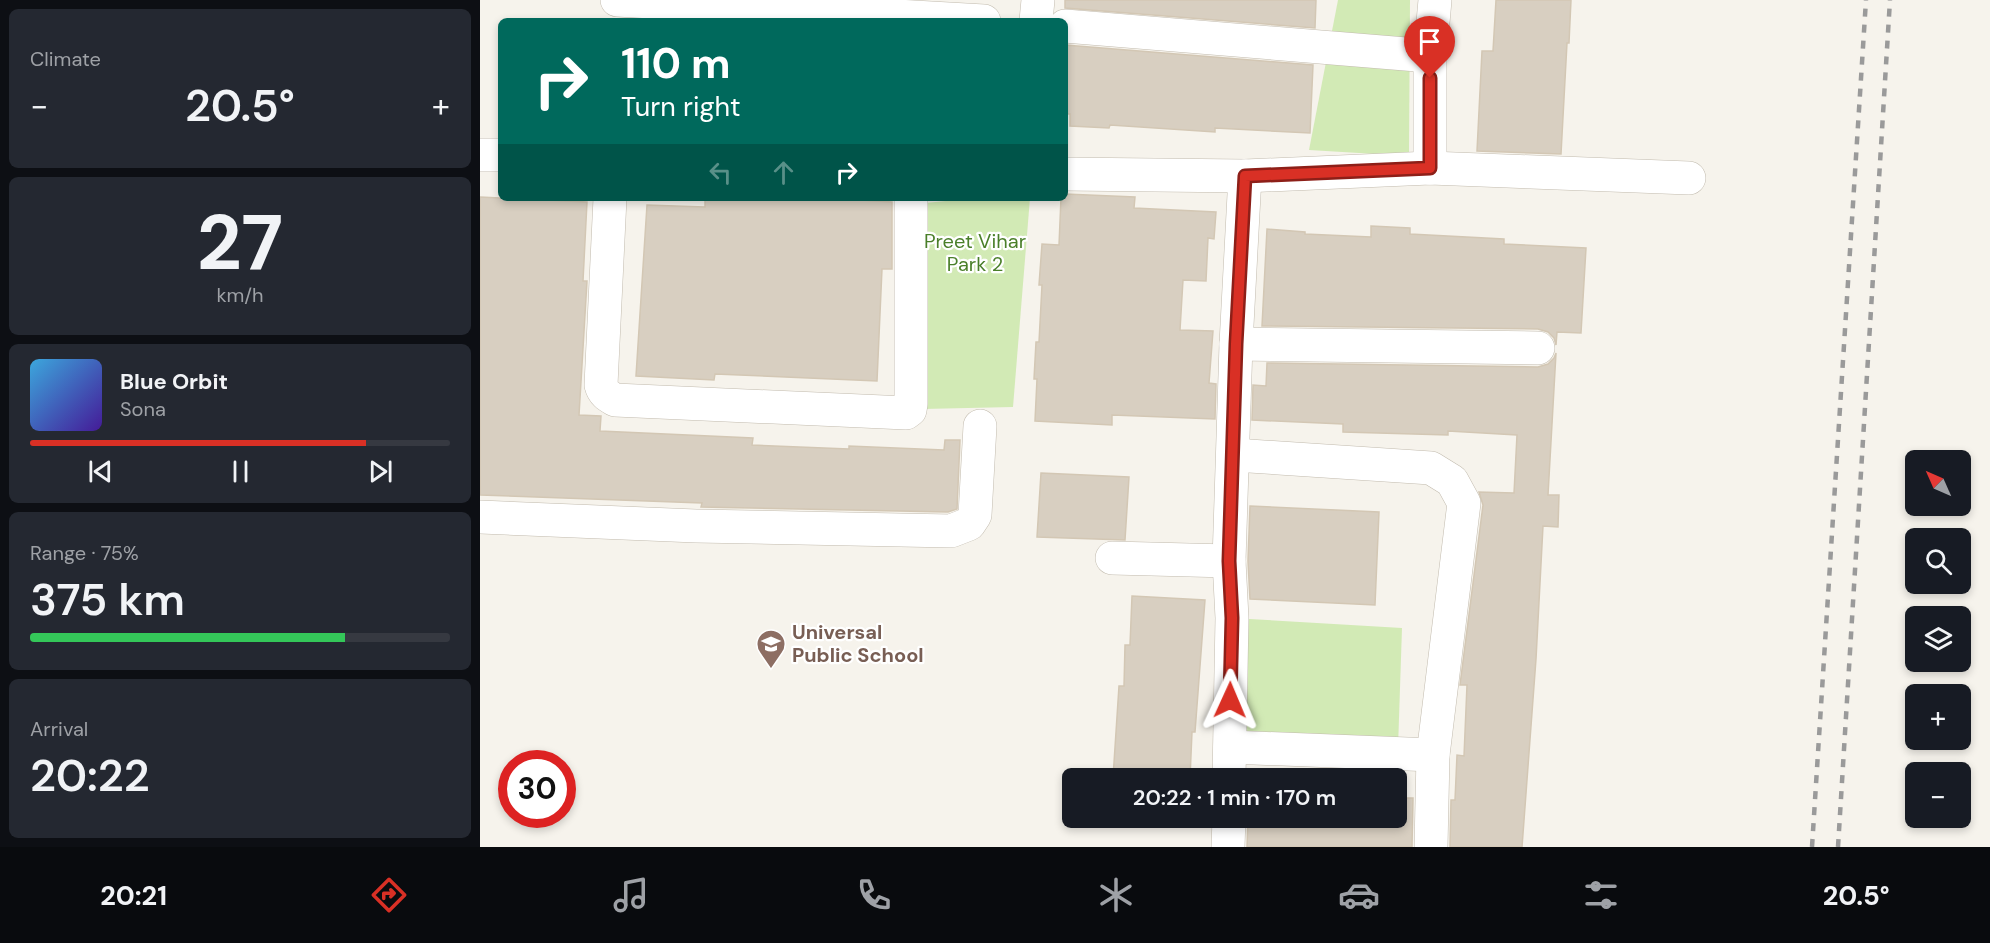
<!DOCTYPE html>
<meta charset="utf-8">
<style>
:root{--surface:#171b24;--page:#242831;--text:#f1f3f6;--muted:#9ea1a6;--line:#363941;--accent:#d93025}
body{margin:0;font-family:"DM Sans",sans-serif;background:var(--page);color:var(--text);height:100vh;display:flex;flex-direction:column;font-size:22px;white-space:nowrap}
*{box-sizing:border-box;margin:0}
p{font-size:20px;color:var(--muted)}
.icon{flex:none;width:33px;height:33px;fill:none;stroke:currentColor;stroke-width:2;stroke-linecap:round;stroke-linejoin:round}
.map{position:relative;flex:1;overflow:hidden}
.drawer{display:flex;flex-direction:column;gap:9px;padding:9px;background:#0d0f14;width:480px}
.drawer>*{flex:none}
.hud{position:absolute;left:18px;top:18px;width:570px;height:183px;border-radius:9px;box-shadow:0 3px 9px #0003;background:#00695c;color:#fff;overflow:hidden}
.needle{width:39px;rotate:315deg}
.tools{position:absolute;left:1425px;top:450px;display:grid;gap:12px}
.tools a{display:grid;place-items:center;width:66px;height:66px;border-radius:9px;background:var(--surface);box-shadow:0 3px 9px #0003;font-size:30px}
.speed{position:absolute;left:18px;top:750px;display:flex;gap:12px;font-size:30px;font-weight:700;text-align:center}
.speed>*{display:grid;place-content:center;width:78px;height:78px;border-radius:50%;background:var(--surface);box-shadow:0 3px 9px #0003;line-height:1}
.speed .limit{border:9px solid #d22;background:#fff;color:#111}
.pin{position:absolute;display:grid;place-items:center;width:51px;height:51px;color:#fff;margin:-62px -26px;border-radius:50% 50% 50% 0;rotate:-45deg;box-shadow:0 0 6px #0007}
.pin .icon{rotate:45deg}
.me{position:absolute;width:66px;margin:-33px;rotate:1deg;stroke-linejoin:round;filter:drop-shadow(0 0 4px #0008)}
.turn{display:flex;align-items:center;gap:21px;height:126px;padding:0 24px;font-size:27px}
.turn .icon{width:78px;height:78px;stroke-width:2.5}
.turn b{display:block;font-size:42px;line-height:51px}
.lanes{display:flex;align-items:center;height:57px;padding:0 24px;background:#0003;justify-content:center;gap:30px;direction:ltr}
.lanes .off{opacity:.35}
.big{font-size:45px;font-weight:600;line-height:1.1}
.drawer .widget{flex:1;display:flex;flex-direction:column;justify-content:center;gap:9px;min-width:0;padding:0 21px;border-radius:9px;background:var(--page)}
.drawer .dial{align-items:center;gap:0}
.dial b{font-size:78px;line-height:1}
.song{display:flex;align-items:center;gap:18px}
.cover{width:72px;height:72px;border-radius:9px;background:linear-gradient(135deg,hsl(200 70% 55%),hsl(260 70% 35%))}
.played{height:6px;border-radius:3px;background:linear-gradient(90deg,var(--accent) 80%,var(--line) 80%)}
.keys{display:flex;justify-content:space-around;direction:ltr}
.heat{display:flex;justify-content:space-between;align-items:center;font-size:33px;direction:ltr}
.charge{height:9px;border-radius:4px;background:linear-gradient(90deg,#34c759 75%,var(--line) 0)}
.trip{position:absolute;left:582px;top:768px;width:345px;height:60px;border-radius:9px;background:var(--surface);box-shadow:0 3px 9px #0003;font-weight:600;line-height:60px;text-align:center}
.tabs{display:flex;height:96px;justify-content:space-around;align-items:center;background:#090b0e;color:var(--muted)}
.tabs .icon{width:42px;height:42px}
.tabs .selected{color:var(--accent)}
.tabs b{font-size:27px;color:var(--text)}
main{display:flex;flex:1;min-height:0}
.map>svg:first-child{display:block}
.green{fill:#d2eab5}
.building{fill:#d8cfc1;stroke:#d3c7b4;stroke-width:1.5}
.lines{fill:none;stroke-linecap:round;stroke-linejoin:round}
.minor-casing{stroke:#c2bbae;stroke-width:34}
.minor{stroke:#fff;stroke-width:33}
.rail{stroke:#9a9a9a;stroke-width:4.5;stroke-dasharray:8 8;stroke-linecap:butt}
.route-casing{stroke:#8d1f18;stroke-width:15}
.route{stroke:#d93025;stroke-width:10}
.labels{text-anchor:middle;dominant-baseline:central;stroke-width:4.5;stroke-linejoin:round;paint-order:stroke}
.park-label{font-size:20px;fill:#4a7f2a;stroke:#fff}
.education-label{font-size:20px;font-weight:bold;fill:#785e54;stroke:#fff;text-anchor:start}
</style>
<main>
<section class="drawer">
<div class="widget"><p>Climate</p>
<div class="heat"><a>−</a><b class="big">20.5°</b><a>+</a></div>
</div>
<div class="widget dial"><b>27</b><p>km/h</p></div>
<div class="widget">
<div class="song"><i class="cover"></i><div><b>Blue Orbit</b><p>Sona</p></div></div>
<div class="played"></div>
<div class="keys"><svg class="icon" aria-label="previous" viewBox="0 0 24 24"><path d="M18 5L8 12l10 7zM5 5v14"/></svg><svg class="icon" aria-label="pause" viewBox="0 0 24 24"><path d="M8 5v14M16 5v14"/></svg><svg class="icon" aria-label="next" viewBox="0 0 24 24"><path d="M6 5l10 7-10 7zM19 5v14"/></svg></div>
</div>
<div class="widget"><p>Range · 75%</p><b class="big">375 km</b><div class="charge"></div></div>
<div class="widget"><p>Arrival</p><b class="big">20:22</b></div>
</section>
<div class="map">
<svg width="1510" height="847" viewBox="0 0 1510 847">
<rect width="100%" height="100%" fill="#f6f3ec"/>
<g class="green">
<polygon points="858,0 930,0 929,156 829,150"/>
<polygon points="497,198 550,198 533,407 443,409 445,203"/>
<polygon points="752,618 922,628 918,748 750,742"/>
</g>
<g class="building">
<polygon points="585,0 836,0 835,28 585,8"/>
<polygon points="1016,0 1091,0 1089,43 1087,43 1081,154 997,151 1002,51 1013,51"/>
<polygon points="585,45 833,65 830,133 735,128 735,132 630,125 629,128 590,126 590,114 585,114"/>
<polygon points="585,194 655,197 654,208 736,212 734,239 728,238 726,281 703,280 700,330 733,331 729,383 736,384 735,419 632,415 632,425 555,421 557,379 554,379 556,342 559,342 562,285 559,285 562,244 579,245 581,198 585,198"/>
<polygon points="0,197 107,202 103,281 107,281 99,415 121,416 120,431 273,438 272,445 369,449 369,446 464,450 465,440 480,440 477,509 468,512 221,507 222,503 0,495"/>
<polygon points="225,198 380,198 380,200 412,202 412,269 402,269 397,381 235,374 234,380 156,376 167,205 225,207"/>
<polygon points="891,226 930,228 930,234 1024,239 1024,244 1106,248 1101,333 1077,332 1076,345 1074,338 1068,332 1058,329 782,326 787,229 825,232 825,234 891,237"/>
<polygon points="1076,353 1068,495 1079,495 1078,527 1063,526 1056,659 1042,847 970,847 971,800 975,800 977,755 984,756 987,685 980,685 1003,505 999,492 1034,493 1037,435 968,431 968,435 863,432 863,424 772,420 773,385 786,386 787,363 1058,367 1068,364 1074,358"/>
<polygon points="561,473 649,477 645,540 557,537"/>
<polygon points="770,506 899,512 895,605 770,599 768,561"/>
<polygon points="652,596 725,600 715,732 712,732 710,778 633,778 639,686 644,686 645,645 650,645"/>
<polygon points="916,798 933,798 932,847 767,847 768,818 916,818"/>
</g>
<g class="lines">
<g class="minor-casing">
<g id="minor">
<polyline points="137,0 504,21"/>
<polyline points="556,21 558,0"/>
<polyline points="585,26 950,56"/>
<polyline points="0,155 21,155"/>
<polyline points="950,168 950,56 955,0"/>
<polyline points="585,174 765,176 950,168 1209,178"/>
<path d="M 130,198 L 121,385 C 123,393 128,396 135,400 L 426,413 L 430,410 L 431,404 L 431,198"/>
<polyline points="756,344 1058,348"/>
<polyline points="754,455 951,468 972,481 984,503 953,755 951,847"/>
<polyline points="0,517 216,526 471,531 489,524 495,515 500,426"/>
<polyline points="632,558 749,561"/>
<polyline points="750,747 953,755"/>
<polyline points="749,778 752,618 749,561 756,344 765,176"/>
<polyline points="748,847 749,818"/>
</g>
</g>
<use href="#minor" class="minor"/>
<g class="rail">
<polyline points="1332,847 1386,0"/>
<polyline points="1358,847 1410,0"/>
</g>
</g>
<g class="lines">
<g class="route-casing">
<polyline id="route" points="750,700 752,618 749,561 756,344 765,176 950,168 950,78"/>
</g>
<use href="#route" class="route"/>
</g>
<defs>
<g id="school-pin" transform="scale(1.5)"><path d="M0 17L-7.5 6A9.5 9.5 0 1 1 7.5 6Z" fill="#8d6e63" stroke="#fff"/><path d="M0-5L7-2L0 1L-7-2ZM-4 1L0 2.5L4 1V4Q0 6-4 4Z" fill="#fff"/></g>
</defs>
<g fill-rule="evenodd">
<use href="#school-pin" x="291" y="644"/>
</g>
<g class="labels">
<g class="park-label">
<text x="495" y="241">Preet Vihar<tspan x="495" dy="23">Park 2</tspan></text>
</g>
<g class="education-label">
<text x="312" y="632">Universal<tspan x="312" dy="23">Public School</tspan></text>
</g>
</g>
</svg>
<div class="tools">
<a><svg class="needle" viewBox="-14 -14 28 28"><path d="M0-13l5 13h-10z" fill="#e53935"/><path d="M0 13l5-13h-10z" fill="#9ea1a6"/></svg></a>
<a><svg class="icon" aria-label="search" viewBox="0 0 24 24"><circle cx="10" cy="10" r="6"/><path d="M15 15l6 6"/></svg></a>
<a><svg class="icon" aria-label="layers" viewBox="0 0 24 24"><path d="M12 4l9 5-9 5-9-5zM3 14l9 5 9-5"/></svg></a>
<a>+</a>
<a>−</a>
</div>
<div class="speed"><div class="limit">30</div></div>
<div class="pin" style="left:950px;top:78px;background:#d93025"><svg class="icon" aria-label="arrive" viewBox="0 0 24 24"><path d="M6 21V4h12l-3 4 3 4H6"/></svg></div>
<svg class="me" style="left:750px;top:700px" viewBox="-20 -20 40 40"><path d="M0-17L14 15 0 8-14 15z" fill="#d93025" stroke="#fff" stroke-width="4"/></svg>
<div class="trip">20:22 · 1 min · 170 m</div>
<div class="hud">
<div class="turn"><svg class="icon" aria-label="right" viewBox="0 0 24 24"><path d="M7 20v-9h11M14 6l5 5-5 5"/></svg><div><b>110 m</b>Turn right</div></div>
<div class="lanes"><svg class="icon off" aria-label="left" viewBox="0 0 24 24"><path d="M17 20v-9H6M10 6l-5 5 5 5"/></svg><svg class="icon off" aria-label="ahead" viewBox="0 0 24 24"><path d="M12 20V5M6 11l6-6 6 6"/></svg><svg class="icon" aria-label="right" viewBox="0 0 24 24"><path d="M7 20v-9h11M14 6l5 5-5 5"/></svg></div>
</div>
</div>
</main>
<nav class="tabs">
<b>20:21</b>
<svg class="icon selected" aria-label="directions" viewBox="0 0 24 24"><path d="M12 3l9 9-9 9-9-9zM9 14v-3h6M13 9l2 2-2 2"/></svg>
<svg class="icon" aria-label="music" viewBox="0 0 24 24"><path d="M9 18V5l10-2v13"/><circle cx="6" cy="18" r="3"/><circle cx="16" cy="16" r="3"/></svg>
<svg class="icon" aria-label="phone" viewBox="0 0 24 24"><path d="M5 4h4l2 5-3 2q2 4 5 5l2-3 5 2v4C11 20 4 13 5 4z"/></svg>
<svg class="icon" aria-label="climate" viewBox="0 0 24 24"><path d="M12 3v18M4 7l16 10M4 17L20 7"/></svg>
<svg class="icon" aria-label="car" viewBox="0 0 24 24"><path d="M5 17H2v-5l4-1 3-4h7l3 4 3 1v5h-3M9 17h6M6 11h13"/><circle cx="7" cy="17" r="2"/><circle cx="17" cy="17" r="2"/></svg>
<svg class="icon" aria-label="filters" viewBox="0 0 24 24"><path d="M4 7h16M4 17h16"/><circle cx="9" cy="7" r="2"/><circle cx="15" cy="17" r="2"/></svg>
<b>20.5°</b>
</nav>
